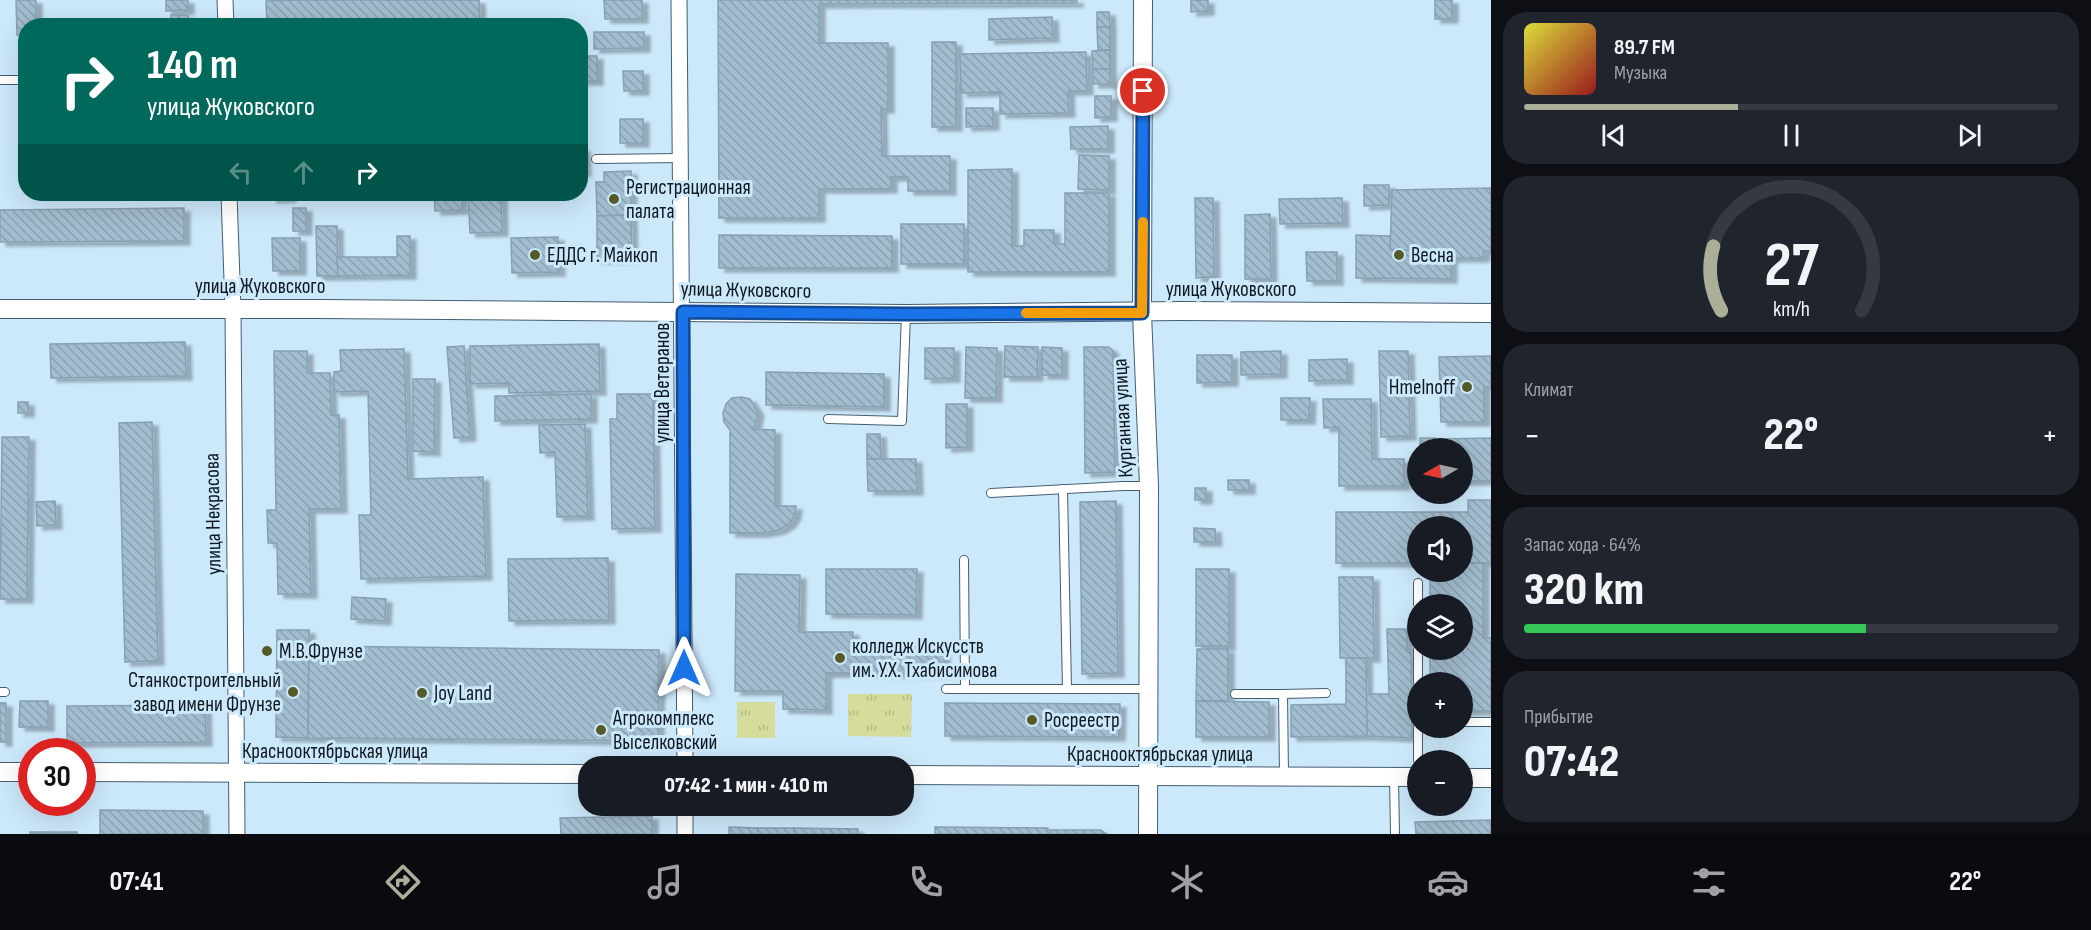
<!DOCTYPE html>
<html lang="ru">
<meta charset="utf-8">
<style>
:root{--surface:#171b24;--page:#20242c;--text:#f1f3f6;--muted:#9ea1a6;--line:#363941;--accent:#abae99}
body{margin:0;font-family:"Sofia Sans Condensed",sans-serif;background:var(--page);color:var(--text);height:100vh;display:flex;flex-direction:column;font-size:22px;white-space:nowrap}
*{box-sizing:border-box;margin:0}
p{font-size:20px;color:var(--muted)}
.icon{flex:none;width:33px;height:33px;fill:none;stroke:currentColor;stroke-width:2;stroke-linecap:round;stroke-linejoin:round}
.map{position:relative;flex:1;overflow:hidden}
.panel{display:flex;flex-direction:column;gap:12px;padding:12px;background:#0d0f14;width:600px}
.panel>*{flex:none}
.top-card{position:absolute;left:18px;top:18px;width:570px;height:183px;border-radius:24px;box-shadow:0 6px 24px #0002;background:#00695c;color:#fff;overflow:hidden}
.needle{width:39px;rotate:261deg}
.tools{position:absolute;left:1407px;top:438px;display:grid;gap:12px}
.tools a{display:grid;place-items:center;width:66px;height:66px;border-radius:50%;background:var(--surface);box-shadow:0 6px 24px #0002;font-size:30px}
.speed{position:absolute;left:18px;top:738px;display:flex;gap:12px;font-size:30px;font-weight:700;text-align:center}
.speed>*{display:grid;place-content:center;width:78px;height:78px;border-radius:50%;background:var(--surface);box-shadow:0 6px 24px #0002;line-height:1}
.speed .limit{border:9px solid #d22;background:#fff;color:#111}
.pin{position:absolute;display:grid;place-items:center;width:51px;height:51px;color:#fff;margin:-26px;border:3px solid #fff;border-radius:50%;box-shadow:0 2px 6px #0007}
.me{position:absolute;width:66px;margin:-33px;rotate:0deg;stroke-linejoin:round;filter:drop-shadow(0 0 4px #0008)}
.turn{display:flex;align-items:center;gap:21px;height:126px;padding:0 30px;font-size:27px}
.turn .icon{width:78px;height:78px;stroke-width:2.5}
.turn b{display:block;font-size:42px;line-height:51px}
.lanes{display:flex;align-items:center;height:57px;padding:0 30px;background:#0003;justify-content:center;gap:30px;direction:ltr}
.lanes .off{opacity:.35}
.big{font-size:45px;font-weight:800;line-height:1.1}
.panel .tile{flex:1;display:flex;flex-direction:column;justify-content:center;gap:9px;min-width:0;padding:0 21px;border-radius:24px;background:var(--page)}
.panel .dial{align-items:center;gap:0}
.dial svg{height:156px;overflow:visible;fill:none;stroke:var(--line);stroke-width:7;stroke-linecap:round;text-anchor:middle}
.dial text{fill:var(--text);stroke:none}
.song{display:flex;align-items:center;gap:18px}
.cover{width:72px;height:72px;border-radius:9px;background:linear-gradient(135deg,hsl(60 70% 55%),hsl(0 70% 35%))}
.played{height:6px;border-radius:3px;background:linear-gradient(90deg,var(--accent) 40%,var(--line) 40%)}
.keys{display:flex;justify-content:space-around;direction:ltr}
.heat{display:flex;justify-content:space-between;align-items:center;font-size:33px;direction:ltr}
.charge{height:9px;border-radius:4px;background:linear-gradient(90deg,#34c759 64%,var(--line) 0)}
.trip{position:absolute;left:578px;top:756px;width:336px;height:60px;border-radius:24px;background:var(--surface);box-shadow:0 6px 24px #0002;font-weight:800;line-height:60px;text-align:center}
.menu{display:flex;height:96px;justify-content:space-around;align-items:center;background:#090b0e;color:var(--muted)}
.menu .icon{width:42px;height:42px}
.menu .on{color:var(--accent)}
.menu b{font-size:27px;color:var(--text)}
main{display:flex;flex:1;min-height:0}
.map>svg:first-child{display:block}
.grass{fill:url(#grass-tufts)}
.building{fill:url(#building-back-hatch);stroke:#87a1b3;stroke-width:1.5;filter:url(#shadow)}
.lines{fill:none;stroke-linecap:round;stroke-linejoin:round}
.service-casing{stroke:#455e6e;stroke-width:10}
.minor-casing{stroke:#455e6e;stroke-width:17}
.tertiary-casing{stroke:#455e6e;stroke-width:20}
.service{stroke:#fff;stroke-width:8}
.minor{stroke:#fff;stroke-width:15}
.tertiary{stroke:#fff;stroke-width:18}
.route-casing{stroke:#114b97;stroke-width:15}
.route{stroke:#1a73e8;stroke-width:10}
.slow{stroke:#f59e0b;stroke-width:10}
.poi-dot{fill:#565a28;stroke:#cce8fb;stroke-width:2}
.labels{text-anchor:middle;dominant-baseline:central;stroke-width:6;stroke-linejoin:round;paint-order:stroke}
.poi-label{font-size:21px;fill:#0f191f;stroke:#cce8fb;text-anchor:start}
.street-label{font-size:21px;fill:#0f191f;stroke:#cce8fb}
</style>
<main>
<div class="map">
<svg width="1491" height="834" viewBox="0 0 1491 834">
<defs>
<pattern id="grass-tufts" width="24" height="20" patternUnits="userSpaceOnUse" patternTransform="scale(1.5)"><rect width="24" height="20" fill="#d5dc9c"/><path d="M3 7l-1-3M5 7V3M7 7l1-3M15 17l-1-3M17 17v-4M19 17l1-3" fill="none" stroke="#b6bc86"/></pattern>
<pattern id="building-back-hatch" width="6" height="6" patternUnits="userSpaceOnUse" patternTransform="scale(1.5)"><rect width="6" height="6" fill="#a2bdcf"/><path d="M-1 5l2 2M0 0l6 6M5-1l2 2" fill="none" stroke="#8aa2b1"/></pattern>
<filter id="shadow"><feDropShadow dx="6" dy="4" stdDeviation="1.5" flood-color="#0004"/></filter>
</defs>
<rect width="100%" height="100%" fill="#cce8fb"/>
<g class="grass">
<polygon points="848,694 912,694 911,737 848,736"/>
<rect x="737" y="702" width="38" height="36"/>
</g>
<g class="building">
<polygon points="16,0 36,0 36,26 26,26 26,35 17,35"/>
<polygon points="166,0 188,0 188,10 166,11"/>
<polygon points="300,0 479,0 480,26 267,26 266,1"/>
<polygon points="604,0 642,0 642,19 605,19"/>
<polygon points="718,0 1077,0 1077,3 819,4 819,43 888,43 888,109 881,109 882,156 950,156 950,191 908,191 908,177 891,177 891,189 819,189 819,218 719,218"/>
<polygon points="1191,0 1208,0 1208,11 1191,12"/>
<rect x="1435" y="0" width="17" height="19"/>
<polygon points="1097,12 1109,12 1110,27 1097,27"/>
<polygon points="171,15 188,15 189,26 171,26"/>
<polygon points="1052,17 1053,38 989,40 989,19"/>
<polygon points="1097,27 1110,27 1110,50 1098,50"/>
<polygon points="594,32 644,32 644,48 594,49"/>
<rect x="932" y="42" width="24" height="85"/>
<polygon points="1110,50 1110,69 1093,69 1092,51"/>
<polygon points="1086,52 1087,91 1068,91 1069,113 1000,114 1000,92 961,93 960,54"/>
<rect x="582" y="56" width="15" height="25"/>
<rect x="1093" y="69" width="17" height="15"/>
<polygon points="623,71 643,71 643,91 624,91"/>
<polygon points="1095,96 1111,96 1111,117 1095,118"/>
<polygon points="966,108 993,108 993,126 966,127"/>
<rect x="20" y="119" width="6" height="19"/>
<rect x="620" y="119" width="23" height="24"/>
<polygon points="1108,126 1108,149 1071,149 1070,127"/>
<polygon points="580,148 584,148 585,172 580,172"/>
<polygon points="1079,155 1109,156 1109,190 1078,189"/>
<polygon points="1012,169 1012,246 1024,246 1024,230 1054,230 1054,244 1065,244 1065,193 1109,193 1109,272 968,272 968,170"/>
<polygon points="631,171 631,215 597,216 596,182 604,182 604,172"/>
<polygon points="1364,185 1389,185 1389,205 1364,206"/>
<polygon points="1491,188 1491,252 1484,251 1483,258 1441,258 1441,251 1390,250 1392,190"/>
<polygon points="271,194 290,194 290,198 271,199"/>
<polygon points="434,194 462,194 462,210 435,211"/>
<polygon points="468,194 501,194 502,232 470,233"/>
<polygon points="1195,198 1213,198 1214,277 1196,278"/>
<polygon points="1342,198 1343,223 1280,224 1279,199"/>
<polygon points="184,208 184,241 0,242 0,210"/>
<rect x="293" y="208" width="13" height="23"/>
<polygon points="1270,214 1271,279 1245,279 1245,215"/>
<polygon points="631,215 632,259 597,260 597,216"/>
<rect x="901" y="224" width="63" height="40"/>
<polygon points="316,226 337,226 338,276 317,276"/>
<polygon points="719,235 892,236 892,268 719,268"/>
<polygon points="1356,235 1390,236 1390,250 1441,251 1441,258 1451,259 1451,279 1356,278"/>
<polygon points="397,236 410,236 410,275 338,276 337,257 397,257"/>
<polygon points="558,237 559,272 512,273 511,238"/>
<polygon points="272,238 300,238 300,271 273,271"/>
<polygon points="1306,252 1337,252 1337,281 1307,281"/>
<polygon points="185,342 186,376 51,378 50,344"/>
<polygon points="599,344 600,391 509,393 509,383 470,384 470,346"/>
<polygon points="464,346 470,437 454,438 447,347"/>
<polygon points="1005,346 1038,347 1037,377 1004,377"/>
<polygon points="966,347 997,348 996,398 965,398"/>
<polygon points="1042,347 1062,348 1062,375 1042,375"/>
<polygon points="1084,347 1109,347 1113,351 1115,472 1085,473"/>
<polygon points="925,348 954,348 954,378 925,379"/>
<polygon points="404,349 408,479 483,477 486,576 361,579 359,515 371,515 368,391 334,392 334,372 341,371 340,350"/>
<polygon points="274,351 307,351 307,373 330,373 331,415 339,415 341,509 309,509 311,594 278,594 277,543 268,543 267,510 276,510"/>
<polygon points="1281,351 1281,374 1241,375 1241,352"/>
<polygon points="1379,351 1408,351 1410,436 1381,437"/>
<polygon points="1197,355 1232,355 1232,382 1197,383"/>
<polygon points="1491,356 1491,387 1484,387 1484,422 1441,422 1439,357"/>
<polygon points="1347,359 1347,380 1309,381 1309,360"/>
<polygon points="766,372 884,374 884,407 766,405"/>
<polygon points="413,379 435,379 434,452 413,451"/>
<polygon points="591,394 591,419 495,421 495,396"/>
<polygon points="617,394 653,394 655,528 612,529 610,419 617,419"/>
<polygon points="741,397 750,399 758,412 755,426 752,429 775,430 775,506 796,506 795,515 789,524 779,530 763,533 730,533 730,430 724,422 723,413 726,404 732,398"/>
<polygon points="1281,398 1310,398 1309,420 1281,420"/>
<polygon points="1323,399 1371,399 1372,459 1404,459 1404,486 1339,486 1339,427 1324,428"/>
<rect x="18" y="402" width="10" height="11"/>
<polygon points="946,404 967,404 967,447 946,448"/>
<polygon points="152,422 158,661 125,662 119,423"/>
<polygon points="585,424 588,516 557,517 555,452 540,453 539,425"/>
<polygon points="867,434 880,434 881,459 867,459"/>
<polygon points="2,437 29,437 27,599 0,599"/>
<polygon points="1420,438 1435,438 1436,448 1420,448"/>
<polygon points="1491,438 1491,481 1462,481 1462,448 1440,448 1440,439"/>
<polygon points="867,459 916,459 917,491 868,491"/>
<rect x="1228" y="480" width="21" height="10"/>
<rect x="1195" y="488" width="11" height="12"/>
<polygon points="1468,500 1491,500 1491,563 1462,563 1462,526 1418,526 1418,563 1336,563 1336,512 1468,512"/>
<polygon points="55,501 56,525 37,526 36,502"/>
<polygon points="1116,501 1118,673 1082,674 1080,502"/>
<polygon points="1194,528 1215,529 1216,542 1194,542"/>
<polygon points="608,558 609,620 509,621 508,559"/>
<polygon points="1462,563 1483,563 1483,638 1491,638 1491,711 1462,711 1462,682 1430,682 1430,650 1462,650 1462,604 1430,604 1430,572 1462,572"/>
<polygon points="826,569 917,569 916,615 826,614"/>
<rect x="1196" y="569" width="33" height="77"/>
<polygon points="736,574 800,575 799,632 853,632 853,641 944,642 944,674 826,673 826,710 783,709 783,691 735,691"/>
<polygon points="1339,577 1373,577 1374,658 1340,658"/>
<polygon points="352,597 386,599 385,621 351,619"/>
<polygon points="1387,629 1407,629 1407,652 1411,652 1412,738 1367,736 1366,694 1389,694"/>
<polygon points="277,630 309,630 308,738 276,737"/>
<polygon points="309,646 659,650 658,741 308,738"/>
<polygon points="1197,649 1228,649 1228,701 1196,701"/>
<polygon points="1346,658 1366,658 1367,736 1291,737 1291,705 1346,704"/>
<polygon points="20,701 48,701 48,727 19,727"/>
<polygon points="1196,701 1269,702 1269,737 1196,737"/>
<rect x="0" y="703" width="6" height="39"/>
<polygon points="945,703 1120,704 1119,737 945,736"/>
<polygon points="205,705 206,742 67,743 67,706"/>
<polygon points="100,810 203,811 203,834 100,834"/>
<polygon points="652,816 652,834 561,834 560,818"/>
<polygon points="1491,820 1491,834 1416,834 1415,822"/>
<polygon points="729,827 758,828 758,834 729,834"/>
<polygon points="935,827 1048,828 1048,834 935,834"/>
<rect x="758" y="828" width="36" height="6"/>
<polygon points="794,828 858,829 858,834 794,834"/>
<polygon points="1050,830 1101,830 1106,834 1050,834"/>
<rect x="30" y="832" width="47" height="2"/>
</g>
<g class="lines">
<g class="service-casing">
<g id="service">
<polyline points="0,80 20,80"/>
<polyline points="596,159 681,158"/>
<polyline points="828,419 902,421 906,314"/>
<polyline points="1063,489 1067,689"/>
<polyline points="991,493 1123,486 1149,486"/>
<polyline points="964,560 965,689"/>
<polyline points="1418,604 1418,583"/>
<polyline points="1418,682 1418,650"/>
<polyline points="946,689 1148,689"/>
<polyline points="0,692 5,692"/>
<polyline points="1235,694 1283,694"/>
<polyline points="1462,722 1491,722"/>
<polyline points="1418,760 1418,728"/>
<polyline points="1284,775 1283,694 1326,693"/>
<polyline points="1394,777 1395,834"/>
</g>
</g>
<g class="minor-casing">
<g id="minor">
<polyline points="225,0 226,26"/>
<polyline points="679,0 685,766"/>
<polyline points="229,194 233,309 237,834"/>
<polyline points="685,806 685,834"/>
</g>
</g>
<g class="tertiary-casing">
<g id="tertiary">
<polyline points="1143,0 1142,313 1149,486 1148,834"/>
<polyline points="0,309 320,309 906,314 1179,311 1491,313"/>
<polyline points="0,772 32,772"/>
<polyline points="82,772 588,774"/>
<polyline points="903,775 1418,777"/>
<polyline points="1462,778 1491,778"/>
</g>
</g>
<use href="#service" class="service"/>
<use href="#minor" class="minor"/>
<use href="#tertiary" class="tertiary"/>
</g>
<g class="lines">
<g class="route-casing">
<polyline id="route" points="684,668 683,312 906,314 1142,313 1143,91"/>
</g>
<use href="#route" class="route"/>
<polyline class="slow" points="1026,313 1142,313 1143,222"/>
</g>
<g class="poi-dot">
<circle cx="614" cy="199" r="6"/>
<circle cx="535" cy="255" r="6"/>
<circle cx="1399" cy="255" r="6"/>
<circle cx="1467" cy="387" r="6"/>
<circle cx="267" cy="651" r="6"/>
<circle cx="840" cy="658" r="6"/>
<circle cx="293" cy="692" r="6"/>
<circle cx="422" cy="693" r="6"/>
<circle cx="1032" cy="720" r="6"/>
<circle cx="601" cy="730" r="6"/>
</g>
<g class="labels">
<g class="poi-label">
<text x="626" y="187">Регистрационная<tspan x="626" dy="24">палата</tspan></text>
<text x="547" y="255">ЕДДС г. Майкоп</text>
<text x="1411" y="255">Весна</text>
<text x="1455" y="387" text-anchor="end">Hmelnoff</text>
<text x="852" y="646">колледж Искусств<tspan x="852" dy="24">им. У.Х. Тхабисимова</tspan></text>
<text x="279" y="651">М.В.Фрунзе</text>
<text x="281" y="680" text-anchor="end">Станкостроительный<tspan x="281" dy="24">завод имени Фрунзе</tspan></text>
<text x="434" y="693">Joy Land</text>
<text x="613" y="718">Агрокомплекс<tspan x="613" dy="24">Выселковский</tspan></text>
<text x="1044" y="720">Росреестр</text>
</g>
<g class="street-label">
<text x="260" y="286">улица Жуковского</text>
<text x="1231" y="289">улица Жуковского</text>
<text transform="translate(746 290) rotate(1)">улица Жуковского</text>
<text transform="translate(662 383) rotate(-90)">улица Ветеранов</text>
<text transform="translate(1123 418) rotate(-93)">Курганная улица</text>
<text transform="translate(213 514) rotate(-91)">улица Некрасова</text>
<text x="335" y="751">Краснооктябрьская улица</text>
<text x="1160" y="754">Краснооктябрьская улица</text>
</g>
</g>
</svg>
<div class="tools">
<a><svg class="needle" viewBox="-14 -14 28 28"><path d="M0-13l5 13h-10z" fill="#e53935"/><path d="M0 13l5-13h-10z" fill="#9ea1a6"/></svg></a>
<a><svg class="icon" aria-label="sound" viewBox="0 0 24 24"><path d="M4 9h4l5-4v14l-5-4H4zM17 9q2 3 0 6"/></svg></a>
<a><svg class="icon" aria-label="layers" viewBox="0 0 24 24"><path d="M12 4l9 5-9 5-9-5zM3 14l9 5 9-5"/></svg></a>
<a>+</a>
<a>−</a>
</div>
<div class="speed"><div class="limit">30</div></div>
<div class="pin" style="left:1143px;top:91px;background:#d93025"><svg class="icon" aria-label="arrive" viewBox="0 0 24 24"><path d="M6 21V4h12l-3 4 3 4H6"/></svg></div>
<svg class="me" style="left:684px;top:668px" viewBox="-20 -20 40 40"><path d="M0-17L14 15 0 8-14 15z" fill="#1a73e8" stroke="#fff" stroke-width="4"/></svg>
<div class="trip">07:42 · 1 мин · 410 m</div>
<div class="top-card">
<div class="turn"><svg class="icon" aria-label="right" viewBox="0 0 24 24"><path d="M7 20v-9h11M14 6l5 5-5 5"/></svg><div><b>140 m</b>улица Жуковского</div></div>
<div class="lanes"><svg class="icon off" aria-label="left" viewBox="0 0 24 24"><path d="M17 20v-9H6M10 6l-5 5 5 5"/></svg><svg class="icon off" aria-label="ahead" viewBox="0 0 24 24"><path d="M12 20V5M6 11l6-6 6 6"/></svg><svg class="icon" aria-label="right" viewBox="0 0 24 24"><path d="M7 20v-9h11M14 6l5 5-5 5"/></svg></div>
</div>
</div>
<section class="panel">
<div class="tile">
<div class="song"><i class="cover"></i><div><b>89.7 FM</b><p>Музыка</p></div></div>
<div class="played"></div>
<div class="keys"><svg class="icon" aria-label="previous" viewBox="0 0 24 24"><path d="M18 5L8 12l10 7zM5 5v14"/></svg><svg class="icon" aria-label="pause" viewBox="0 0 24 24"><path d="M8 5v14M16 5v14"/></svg><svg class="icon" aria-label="next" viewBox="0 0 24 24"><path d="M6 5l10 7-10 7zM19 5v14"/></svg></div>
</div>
<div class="tile dial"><svg viewBox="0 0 100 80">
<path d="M14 69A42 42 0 1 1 86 69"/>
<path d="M14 69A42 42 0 0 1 10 36" stroke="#abae99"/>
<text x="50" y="56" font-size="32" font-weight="700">27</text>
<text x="50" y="72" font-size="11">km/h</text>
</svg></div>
<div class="tile"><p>Климат</p>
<div class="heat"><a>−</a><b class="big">22°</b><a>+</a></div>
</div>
<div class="tile"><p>Запас хода · 64%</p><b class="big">320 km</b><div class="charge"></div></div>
<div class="tile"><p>Прибытие</p><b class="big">07:42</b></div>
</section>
</main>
<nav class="menu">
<b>07:41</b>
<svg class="icon on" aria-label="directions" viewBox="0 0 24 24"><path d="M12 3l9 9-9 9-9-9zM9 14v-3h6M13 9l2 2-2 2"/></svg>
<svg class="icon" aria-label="music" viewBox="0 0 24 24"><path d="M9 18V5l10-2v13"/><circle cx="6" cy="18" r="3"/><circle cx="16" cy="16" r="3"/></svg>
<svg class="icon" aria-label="phone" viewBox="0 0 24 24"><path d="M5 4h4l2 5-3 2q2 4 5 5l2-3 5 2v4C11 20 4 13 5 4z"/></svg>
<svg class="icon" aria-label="climate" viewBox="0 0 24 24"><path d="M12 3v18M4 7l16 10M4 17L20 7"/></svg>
<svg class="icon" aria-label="car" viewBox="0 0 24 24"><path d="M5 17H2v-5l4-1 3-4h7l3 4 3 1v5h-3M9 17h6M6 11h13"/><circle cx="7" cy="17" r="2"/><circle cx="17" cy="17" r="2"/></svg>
<svg class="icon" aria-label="filters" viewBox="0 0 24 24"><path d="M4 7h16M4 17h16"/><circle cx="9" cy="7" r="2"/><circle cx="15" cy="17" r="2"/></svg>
<b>22°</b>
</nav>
